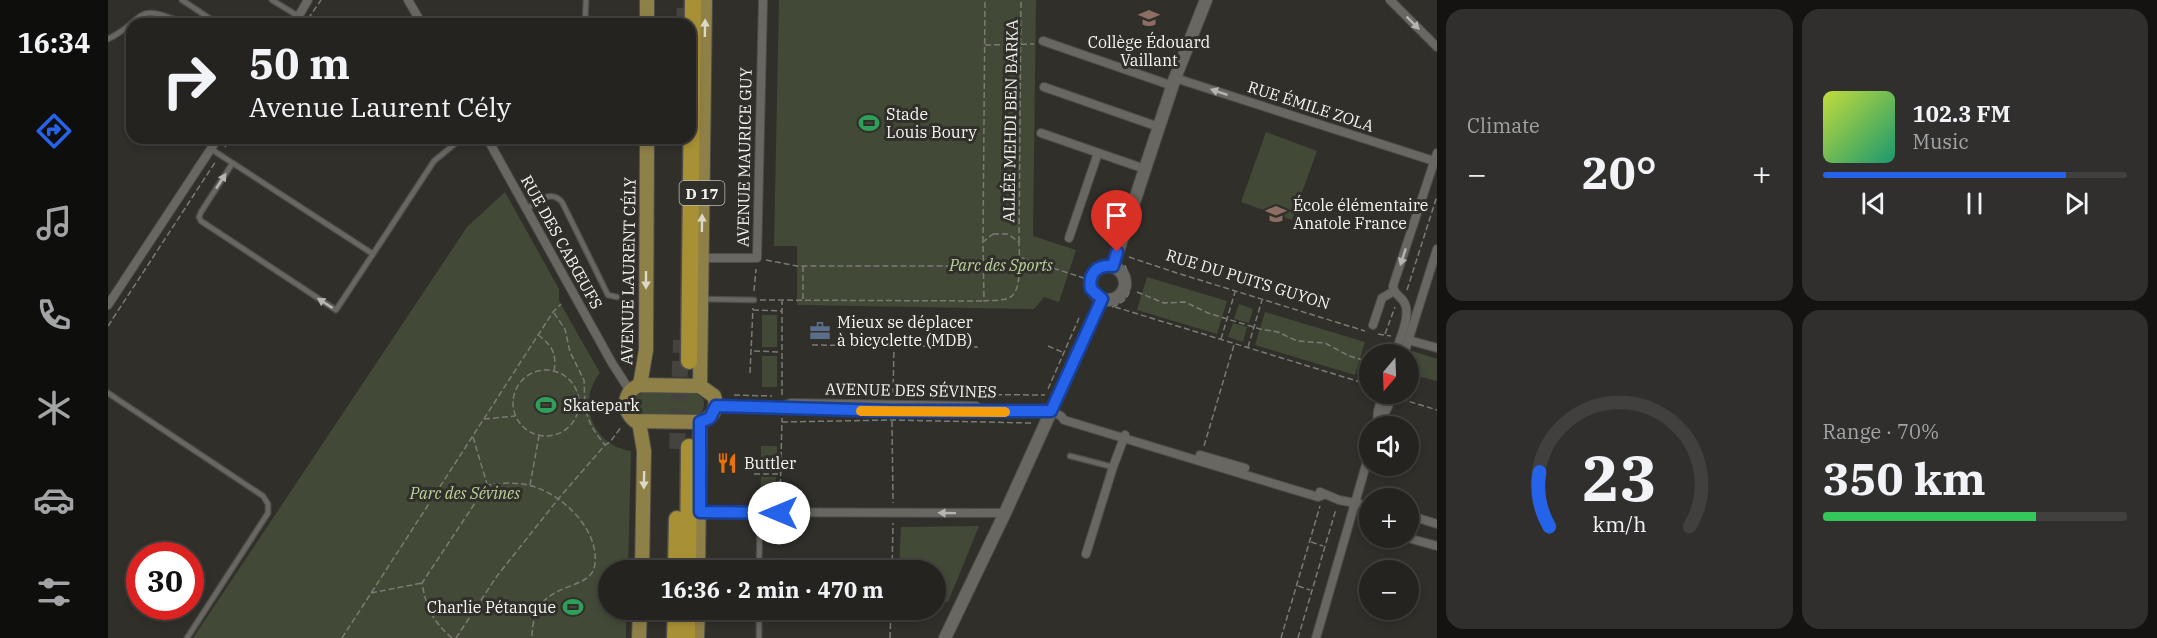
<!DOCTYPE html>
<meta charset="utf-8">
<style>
:root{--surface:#242320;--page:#302f2d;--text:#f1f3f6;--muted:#a3a4a5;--line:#41403e;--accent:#2563eb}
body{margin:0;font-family:"IBM Plex Serif",serif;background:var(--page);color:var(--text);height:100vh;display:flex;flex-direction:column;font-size:22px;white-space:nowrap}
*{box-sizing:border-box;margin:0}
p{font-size:20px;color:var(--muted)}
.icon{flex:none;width:33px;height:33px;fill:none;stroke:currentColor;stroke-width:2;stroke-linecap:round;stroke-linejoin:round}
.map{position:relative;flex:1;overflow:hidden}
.drawer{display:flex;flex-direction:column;gap:9px;padding:9px;background:#141312;width:720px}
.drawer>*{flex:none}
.banner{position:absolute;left:18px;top:18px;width:570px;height:126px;border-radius:18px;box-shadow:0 3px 9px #0003,0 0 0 2px var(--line);background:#242320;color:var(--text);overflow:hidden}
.needle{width:39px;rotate:199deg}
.buttons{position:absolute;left:1251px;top:344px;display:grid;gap:12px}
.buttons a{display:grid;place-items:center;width:60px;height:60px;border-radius:50%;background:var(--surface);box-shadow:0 3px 9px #0003,0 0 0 2px var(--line);font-size:30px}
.speed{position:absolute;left:18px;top:542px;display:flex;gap:12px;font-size:30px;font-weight:700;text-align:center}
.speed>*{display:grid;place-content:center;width:78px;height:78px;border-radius:50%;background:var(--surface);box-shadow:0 3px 9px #0003,0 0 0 2px var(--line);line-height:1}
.speed .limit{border:9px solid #d22;background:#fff;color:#111}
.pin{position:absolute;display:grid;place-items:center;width:51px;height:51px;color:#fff;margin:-62px -26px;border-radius:50% 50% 50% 0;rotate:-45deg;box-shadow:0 0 6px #0007}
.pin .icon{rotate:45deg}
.me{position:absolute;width:66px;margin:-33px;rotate:270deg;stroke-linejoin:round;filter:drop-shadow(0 0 4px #0008)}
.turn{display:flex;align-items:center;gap:21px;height:126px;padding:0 24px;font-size:27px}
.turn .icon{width:78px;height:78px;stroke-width:2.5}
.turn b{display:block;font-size:42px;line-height:51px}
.big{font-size:45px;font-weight:700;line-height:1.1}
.drawer .card{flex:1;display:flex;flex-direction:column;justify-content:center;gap:9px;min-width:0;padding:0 21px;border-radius:18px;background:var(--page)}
.drawer .dial{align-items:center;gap:0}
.dial svg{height:156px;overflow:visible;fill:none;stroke:var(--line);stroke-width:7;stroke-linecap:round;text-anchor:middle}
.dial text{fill:var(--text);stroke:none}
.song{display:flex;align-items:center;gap:18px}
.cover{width:72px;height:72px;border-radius:9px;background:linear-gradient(135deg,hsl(70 70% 55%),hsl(160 70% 35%))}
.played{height:6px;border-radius:3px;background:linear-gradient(90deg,var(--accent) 80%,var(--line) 80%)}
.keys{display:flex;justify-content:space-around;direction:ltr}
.heat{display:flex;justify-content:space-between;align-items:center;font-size:33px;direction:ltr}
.charge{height:9px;border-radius:4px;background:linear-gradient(90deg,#34c759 70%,var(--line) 0)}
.drawer .tiles{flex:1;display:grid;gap:9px;grid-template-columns:repeat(2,1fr)}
.trip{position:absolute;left:490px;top:560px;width:348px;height:60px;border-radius:30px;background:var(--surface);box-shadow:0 3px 9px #0003,0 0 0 2px var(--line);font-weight:700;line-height:60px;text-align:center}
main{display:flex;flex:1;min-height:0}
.tabs{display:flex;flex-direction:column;width:108px;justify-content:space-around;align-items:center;background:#0e0e0d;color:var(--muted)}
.tabs .icon{width:42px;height:42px}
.tabs .current{color:var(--accent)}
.tabs b{font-size:27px;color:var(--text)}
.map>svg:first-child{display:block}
.green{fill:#424a37}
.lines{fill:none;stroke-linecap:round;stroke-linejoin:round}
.highway-tunnel{stroke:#44433e;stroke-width:16;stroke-dasharray:16 8;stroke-linecap:butt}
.lane-casing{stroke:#4d4c48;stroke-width:7}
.street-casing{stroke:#4d4c48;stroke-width:10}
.secondary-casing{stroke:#4d4c48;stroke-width:14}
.primary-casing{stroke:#4d4c48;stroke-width:16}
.highway-casing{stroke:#4d4c48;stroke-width:19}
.path{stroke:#7b7b76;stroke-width:1.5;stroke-dasharray:6 3;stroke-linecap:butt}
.lane{stroke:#696762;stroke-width:4.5}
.street{stroke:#696762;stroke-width:8}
.secondary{stroke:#696762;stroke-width:12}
.primary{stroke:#8f8047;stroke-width:14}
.highway{stroke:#a89035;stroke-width:16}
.oneway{fill:#b6b5b1}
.oneway2{fill:#dcd8c6}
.route-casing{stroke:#184099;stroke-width:15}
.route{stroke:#2563eb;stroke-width:10}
.slow{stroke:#f59e0b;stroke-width:10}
.labels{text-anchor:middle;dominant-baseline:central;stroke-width:6;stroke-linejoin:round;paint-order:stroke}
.shield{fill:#302f2a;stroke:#babab5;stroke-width:1.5}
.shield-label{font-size:15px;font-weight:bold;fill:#f5f5f1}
.poi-label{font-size:16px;fill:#f5f5f1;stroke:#302f2a;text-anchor:start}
.street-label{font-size:16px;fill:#f5f5f1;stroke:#302f2a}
.park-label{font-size:16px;font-style:italic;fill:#bbd49c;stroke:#302f2a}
</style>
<main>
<nav class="tabs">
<b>16:34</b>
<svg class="icon current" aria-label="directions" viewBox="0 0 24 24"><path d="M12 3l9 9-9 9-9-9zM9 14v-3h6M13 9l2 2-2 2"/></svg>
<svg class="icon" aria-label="music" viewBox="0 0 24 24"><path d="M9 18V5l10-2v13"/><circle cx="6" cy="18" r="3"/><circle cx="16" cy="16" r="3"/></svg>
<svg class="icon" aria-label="phone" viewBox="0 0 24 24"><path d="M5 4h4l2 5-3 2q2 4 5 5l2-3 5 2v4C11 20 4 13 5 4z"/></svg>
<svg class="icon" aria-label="climate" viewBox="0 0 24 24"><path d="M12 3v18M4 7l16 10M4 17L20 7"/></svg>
<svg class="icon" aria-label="car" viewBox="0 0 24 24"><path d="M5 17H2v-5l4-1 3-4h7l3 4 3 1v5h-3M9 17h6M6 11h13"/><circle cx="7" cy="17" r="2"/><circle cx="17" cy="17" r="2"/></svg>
<svg class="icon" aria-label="filters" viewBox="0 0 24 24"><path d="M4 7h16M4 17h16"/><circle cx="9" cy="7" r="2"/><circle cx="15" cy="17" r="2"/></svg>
</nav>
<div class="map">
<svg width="1329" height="638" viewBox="0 0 1329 638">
<rect width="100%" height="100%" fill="#302f2a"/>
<g class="green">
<polygon points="671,0 928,0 925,236 968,250 951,302 936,297 926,309 689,305 689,246 666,246"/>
<polygon points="1158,132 1209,151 1184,220 1133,202"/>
<path d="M 397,192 L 451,289 L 451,301 L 492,373 C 468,403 485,445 523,451 L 520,570 L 501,570 L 501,609 L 518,609 L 518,638 L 85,638 L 359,227 Z"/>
<polygon points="1039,277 1119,301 1109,334 1029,310"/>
<polygon points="1131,304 1145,309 1141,323 1126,319"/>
<polygon points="1157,312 1257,342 1247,375 1147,345"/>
<rect x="654" y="315" width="15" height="32"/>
<polygon points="1125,323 1139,327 1135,342 1120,337"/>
<polygon points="1304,351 1329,359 1329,381 1301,374 1301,360"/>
<rect x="654" y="356" width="15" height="31"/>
<path d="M 551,391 L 587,392 L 595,399 C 598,406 595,413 588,416 L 540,415 L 528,412 L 525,402 C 530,391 540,392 551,391 Z"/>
<polygon points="653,446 669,446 668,472 653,471"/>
<polygon points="653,477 668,477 668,502 652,502"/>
<polygon points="871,526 840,602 828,602 828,570 791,570 793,527"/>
</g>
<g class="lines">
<g class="highway-tunnel">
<polyline points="576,24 577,0"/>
<polyline points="569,449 573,340"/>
</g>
<g class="lane-casing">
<g id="lane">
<polyline points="74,0 110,24"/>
<polyline points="164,0 190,16"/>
<polyline points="477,19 511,21 514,24"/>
<polyline points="477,24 478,0"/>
<path d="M 0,39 C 40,20 24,0 77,24"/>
<polyline points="103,149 265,254 326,161 354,138"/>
<polyline points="124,164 93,212 91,217 93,221 228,310 265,254"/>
<path d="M 419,209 C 431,201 442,189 454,202 L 500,295 L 509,297"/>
<polyline points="594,299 646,300"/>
<polyline points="0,393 155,496 160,504 160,513 79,638"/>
<polyline points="962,456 1005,467"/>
<polyline points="651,570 652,513"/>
<polyline points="651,638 651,609"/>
</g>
</g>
<g class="street-casing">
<g id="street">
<polyline points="300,0 314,24"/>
<polyline points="1282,0 1329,47"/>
<polyline points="186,24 200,0"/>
<polyline points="935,41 1065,86"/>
<polyline points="1067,78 1329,162"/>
<polyline points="936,87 1051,127"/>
<polyline points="933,133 1037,169"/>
<polyline points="379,138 504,363 522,391"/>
<polyline points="961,238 990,153"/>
<polyline points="593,258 649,258 655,0"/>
<polyline points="0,305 110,138"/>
<polyline points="1265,325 1274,298 1286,291"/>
<polyline points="1300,340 1329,348"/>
<path d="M 1287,354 C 1291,340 1304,315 1296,302 C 1292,295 1286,295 1285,286 L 1329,153"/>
<polyline points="1296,354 1329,249"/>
<polyline points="608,406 674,406 683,403 868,406"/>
<polyline points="674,406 682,409 943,411 953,416 956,420 1210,497 1215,495"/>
<polyline points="1269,425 1270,411 1275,393"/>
<polyline points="1269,426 1280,407 1284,393"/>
<polyline points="1092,455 1137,468"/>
<polyline points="1212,492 1231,500 1262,506"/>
<polyline points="592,512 897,513"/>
<polyline points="1300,515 1329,524"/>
<polyline points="1296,537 1329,546"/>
<polyline points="978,554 1005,467 1017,435"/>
<polyline points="1208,638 1262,451"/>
</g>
</g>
<g class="secondary-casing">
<g id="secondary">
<circle cx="1000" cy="283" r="17"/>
<polyline points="1005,266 1067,78 1098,0"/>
<polyline points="837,638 897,513 994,299"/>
</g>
</g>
<g class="primary-casing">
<g id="primary">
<polyline points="539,24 539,0"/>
<polyline points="532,385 538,350 539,138"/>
<path d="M 532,385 L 592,386 L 606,396 C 611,409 604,418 592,422 L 527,421 C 514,410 515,391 532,385 Z"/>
<polyline points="592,386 597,0"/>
<polyline points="531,422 536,451 534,570"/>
<polyline points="590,570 592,422"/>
<polyline points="531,638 532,609"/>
<polyline points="589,638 590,609"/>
</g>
</g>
<g class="highway-casing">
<g id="highway">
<polyline points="581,361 585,0"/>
<polyline points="568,570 569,519"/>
<polyline points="580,570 581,447"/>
<polyline points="567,638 568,609"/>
<polyline points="579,638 579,609"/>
</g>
</g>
<g class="path">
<polyline points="200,19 213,0"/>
<polyline points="877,45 926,44"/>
<polyline points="117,147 123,138"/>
<path d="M 885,234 L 900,234 L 911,242 C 911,256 915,292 901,298 C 893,301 884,300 876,301 L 875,242 Z"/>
<polyline points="875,242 877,0"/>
<polyline points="911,242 913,0"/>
<polyline points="911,257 982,280"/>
<polyline points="1021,257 1069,273 1257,331"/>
<polyline points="658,260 689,266 875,266"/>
<polyline points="1299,290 1329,196"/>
<polyline points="646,291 648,269"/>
<polyline points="1029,292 1056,303 1077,302 1100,313 1152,329 1170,332 1189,341 1217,343 1241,356 1262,362"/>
<polyline points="695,299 695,266"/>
<polyline points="652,300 876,301"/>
<path d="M 1004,307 C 1027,299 1023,284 1017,265"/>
<polyline points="1007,307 1262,385"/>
<polyline points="645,310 674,311"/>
<polyline points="446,313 457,329 462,352 476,380 477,407"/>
<polyline points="0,326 108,161"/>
<polyline points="1270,334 1283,336"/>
<polyline points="1277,334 1287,307"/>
<path d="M 430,335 C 444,345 449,354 446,371"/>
<polyline points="1113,339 1127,292"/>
<polyline points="704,345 870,347"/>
<polyline points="940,346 954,352"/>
<polyline points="1140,347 1154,300"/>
<polyline points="646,351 672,352"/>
<circle cx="438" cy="403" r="33"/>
<polyline points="642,373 645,308"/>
<polyline points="940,389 971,318"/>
<polyline points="785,394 786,347"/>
<polyline points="789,394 937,395"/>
<polyline points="626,395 664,396"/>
<polyline points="674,395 674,301"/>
<polyline points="1293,399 1329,410"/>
<path d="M 472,407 L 477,407 C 480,422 487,433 497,445"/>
<polyline points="376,419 407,416"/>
<polyline points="784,421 785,503"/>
<polyline points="674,422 784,420 922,423 924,424"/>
<polyline points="365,437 379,484"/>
<polyline points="1096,446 1126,345"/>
<polyline points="646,474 672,474"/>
<polyline points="422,485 431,436"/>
<polyline points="672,503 674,418"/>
<polyline points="1203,542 1215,546"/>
<polyline points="784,570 785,523"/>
<polyline points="1190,586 1202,590"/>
<polyline points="263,593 314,583"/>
<polyline points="234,638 445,312 453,304"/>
<path d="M 344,638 C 325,622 318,607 314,583 L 379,485 C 393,483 406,482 420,485 C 452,492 491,528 487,564 C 483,596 424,575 424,638"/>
<polyline points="348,638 389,576 451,498 497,445 502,442 514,426"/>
<polyline points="782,638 783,609"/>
<polyline points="1173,638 1212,506"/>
<polyline points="1190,638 1228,509"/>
</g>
<use href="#lane" class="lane"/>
<use href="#street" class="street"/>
<use href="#secondary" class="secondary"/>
<use href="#primary" class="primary"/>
<use href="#highway" class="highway"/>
</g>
<defs><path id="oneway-solid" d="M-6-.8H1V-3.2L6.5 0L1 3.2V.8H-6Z" transform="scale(1.5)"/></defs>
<g class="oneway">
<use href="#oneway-solid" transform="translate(1305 23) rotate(45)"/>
<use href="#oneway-solid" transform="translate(1111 92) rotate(-162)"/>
<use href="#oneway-solid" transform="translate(113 181) rotate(-57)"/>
<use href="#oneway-solid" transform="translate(1295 257) rotate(108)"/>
<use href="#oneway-solid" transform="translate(217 303) rotate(-147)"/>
<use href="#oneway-solid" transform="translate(839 513) rotate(-179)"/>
</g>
<g class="oneway2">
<use href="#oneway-solid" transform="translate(597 28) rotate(-89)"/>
<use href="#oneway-solid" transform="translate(594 223) rotate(-89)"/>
<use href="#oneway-solid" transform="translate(538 280) rotate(90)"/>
<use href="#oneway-solid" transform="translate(536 480) rotate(91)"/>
</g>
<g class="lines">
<g class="route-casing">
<path id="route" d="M 671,513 L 592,512 L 592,422 L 602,418 L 608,406 L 784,411 L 943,411 L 994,299 L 983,289 C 980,274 989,264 1005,266 L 1009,252"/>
</g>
<use href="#route" class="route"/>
<polyline class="slow" points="753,411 897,412"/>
</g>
<defs>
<g id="school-bare" transform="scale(1.62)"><path d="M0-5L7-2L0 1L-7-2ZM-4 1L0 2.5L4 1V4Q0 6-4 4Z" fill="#8d6e63" stroke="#302f2a" stroke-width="2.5" paint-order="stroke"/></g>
<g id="stadium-bare" transform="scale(1.62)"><path d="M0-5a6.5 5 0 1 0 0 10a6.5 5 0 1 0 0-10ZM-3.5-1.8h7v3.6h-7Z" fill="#2e9e5b" stroke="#302f2a" stroke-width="2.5" paint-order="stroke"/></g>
<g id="office-bare" transform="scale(1.62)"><path d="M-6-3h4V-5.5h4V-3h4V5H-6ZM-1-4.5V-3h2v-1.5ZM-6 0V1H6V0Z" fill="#5c6f8a" stroke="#302f2a" stroke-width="2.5" paint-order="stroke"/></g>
<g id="restaurant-bare" transform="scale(1.62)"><path d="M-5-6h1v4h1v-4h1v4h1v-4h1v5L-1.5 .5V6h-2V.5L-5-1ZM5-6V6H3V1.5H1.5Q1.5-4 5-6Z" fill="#e8710a" stroke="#302f2a" stroke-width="2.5" paint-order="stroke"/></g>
</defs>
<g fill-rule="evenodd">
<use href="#school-bare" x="1041" y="18"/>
<use href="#stadium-bare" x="761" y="123"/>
<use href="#school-bare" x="1168" y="214"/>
<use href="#office-bare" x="712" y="331"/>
<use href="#stadium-bare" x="438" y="405"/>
<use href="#restaurant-bare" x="619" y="463"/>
<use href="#stadium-bare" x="465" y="607"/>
</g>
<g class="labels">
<rect class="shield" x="571.5" y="181" width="45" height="24" rx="4.5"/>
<g class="shield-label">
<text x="594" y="193">D 17</text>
</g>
<g class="poi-label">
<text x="1041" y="42" text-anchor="middle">Collège Édouard<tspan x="1041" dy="18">Vaillant</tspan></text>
<text x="778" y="114">Stade<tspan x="778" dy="18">Louis Boury</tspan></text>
<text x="1185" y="205">École élémentaire<tspan x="1185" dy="18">Anatole France</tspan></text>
<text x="729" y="322">Mieux se déplacer<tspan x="729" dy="18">à bicyclette (MDB)</tspan></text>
<text x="455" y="405">Skatepark</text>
<text x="636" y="463">Buttler</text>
<text x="448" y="607" text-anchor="end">Charlie Pétanque</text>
</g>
<g class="street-label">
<text transform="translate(1203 106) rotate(18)">RUE ÉMILE ZOLA</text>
<text transform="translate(902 121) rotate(-89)">ALLÉE MEHDI BEN BARKA</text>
<text transform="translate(636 157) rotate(-89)">AVENUE MAURICE GUY</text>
<text transform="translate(454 242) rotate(61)">RUE DES CABŒUFS</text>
<text transform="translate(520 271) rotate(-89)">AVENUE LAURENT CÉLY</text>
<text transform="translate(1140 279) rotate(17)">RUE DU PUITS GUYON</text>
<text transform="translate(803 390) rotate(1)">AVENUE DES SÉVINES</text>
</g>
<g class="park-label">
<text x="893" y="265">Parc des Sports</text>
<text x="357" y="493">Parc des Sévines</text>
</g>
</g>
</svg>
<div class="buttons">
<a><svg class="needle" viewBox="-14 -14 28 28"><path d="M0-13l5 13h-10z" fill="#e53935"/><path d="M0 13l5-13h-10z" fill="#a3a4a5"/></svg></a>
<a><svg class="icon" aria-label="sound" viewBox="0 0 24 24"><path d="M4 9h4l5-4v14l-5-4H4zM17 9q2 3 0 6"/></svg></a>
<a>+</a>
<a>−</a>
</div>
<div class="speed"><div class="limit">30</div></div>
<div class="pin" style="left:1009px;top:252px;background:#d93025"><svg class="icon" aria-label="arrive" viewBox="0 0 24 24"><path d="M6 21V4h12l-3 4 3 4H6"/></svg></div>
<svg class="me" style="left:671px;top:513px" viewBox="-20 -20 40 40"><circle r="19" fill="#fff"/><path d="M0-13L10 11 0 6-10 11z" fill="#2563eb"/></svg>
<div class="trip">16:36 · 2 min · 470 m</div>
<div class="banner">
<div class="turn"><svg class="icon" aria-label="right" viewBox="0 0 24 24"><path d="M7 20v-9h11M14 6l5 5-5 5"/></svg><div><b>50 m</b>Avenue Laurent Cély</div></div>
</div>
</div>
<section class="drawer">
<div class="tiles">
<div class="card"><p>Climate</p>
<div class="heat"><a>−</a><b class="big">20°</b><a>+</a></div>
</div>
<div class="card">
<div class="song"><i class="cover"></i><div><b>102.3 FM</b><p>Music</p></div></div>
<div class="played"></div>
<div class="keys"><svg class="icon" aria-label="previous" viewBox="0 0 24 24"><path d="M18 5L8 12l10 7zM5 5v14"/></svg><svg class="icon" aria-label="pause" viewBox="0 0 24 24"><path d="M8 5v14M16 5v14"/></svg><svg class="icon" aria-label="next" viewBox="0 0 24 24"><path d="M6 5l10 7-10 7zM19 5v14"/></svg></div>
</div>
<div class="card dial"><svg viewBox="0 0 100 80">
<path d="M14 69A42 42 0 1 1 86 69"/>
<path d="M14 69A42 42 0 0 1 9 41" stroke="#2563eb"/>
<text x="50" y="56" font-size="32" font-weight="700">23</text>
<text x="50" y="72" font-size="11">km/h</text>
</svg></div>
<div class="card"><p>Range · 70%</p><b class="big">350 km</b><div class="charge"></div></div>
</div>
</section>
</main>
